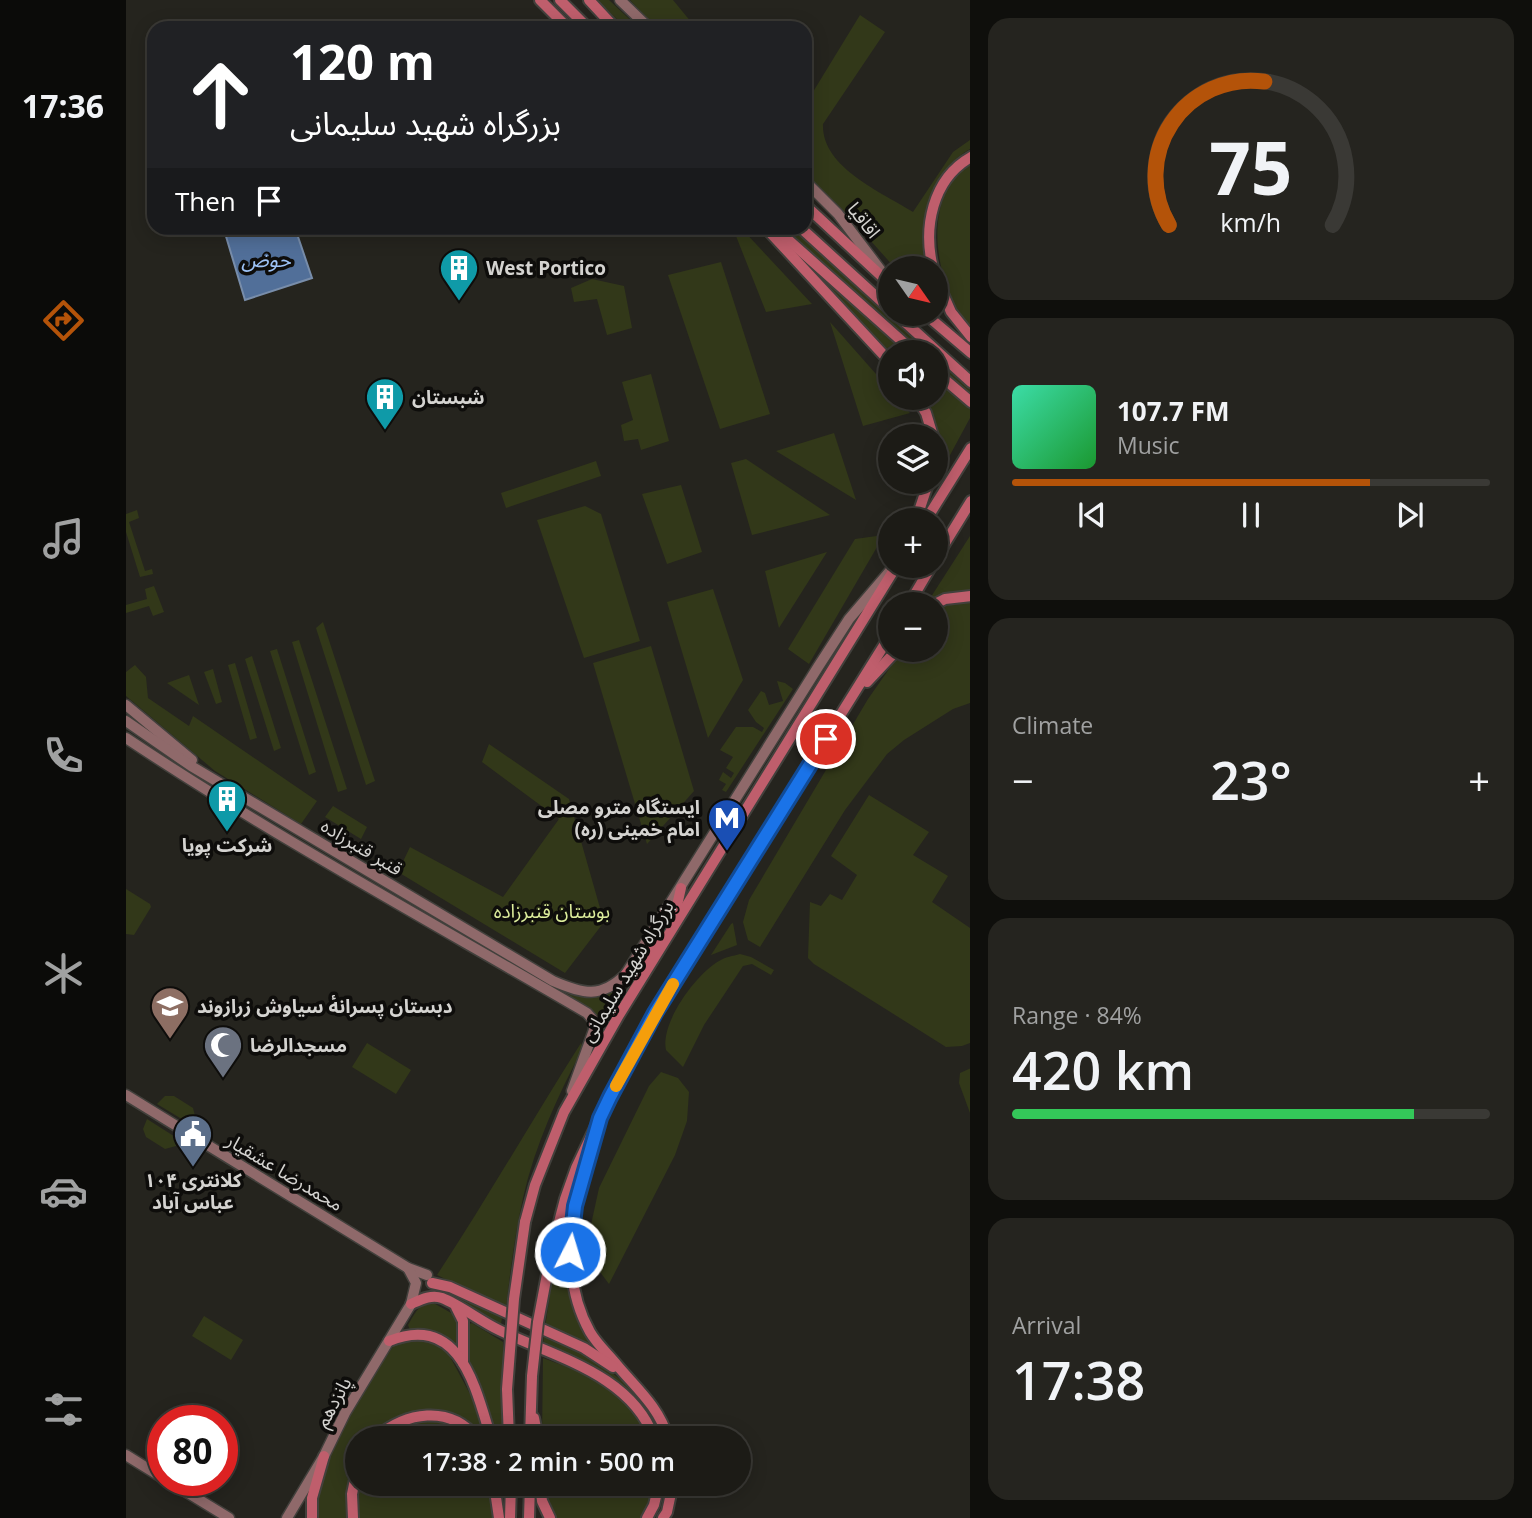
<!DOCTYPE html>
<meta charset="utf-8">
<style>
:root{--surface:#1c1b16;--page:#25241f;--text:#f1f3f6;--muted:#a0a1a1;--line:#3a3935;--accent:#b45309}
body{margin:0;font-family:"Open Sans","Noto Sans Arabic",sans-serif;background:var(--page);color:var(--text);height:100vh;display:flex;flex-direction:column;font-size:26px;white-space:nowrap}
*{box-sizing:border-box;margin:0}
p{font-size:23px;color:var(--muted)}
.icon{flex:none;width:38px;height:38px;fill:none;stroke:currentColor;stroke-width:2;stroke-linecap:round;stroke-linejoin:round}
.map{position:relative;flex:1;overflow:hidden}
.sheet{display:flex;flex-direction:column;gap:18px;padding:18px;background:#0f0f0c;width:562px}
.sheet>*{flex:none}
.top-card{position:absolute;left:21px;top:21px;width:665px;height:214px;border-radius:21px;box-shadow:0 4px 18px #0003,0 0 0 2px var(--line);background:#202124;color:#fff;overflow:hidden}
.needle{width:46px;rotate:124deg}
.buttons{position:absolute;left:752px;top:256px;display:grid;gap:14px}
.buttons a{display:grid;place-items:center;width:70px;height:70px;border-radius:50%;background:var(--surface);box-shadow:0 4px 18px #0003,0 0 0 2px var(--line);font-size:35px}
.speed{position:absolute;left:21px;top:1405px;display:flex;gap:14px;font-size:35px;font-weight:700;text-align:center}
.speed>*{display:grid;place-content:center;width:91px;height:91px;border-radius:50%;background:var(--surface);box-shadow:0 4px 18px #0003,0 0 0 2px var(--line);line-height:1}
.speed .limit{border:10px solid #d22;background:#fff;color:#111}
.pin{position:absolute;display:grid;place-items:center;width:60px;height:60px;color:#fff;margin:-30px;border:4px solid #fff;border-radius:50%;box-shadow:0 2px 7px #0007}
.me{position:absolute;width:77px;margin:-38px;rotate:5deg;stroke-linejoin:round;filter:drop-shadow(0 0 5px #0008)}
.turn{display:flex;align-items:center;gap:24px;height:147px;padding:0 28px;font-size:32px}
.turn .icon{width:91px;height:91px;stroke-width:2.5}
.turn b{display:block;font-size:49px;line-height:60px}
.then{display:flex;align-items:center;height:66px;padding:0 28px;background:#0003;gap:14px;font-size:26px}
.big{font-size:52px;font-weight:600;line-height:1.1}
.sheet .card{flex:1;display:flex;flex-direction:column;justify-content:center;gap:10px;min-width:0;padding:0 24px;border-radius:21px;background:var(--page)}
.sheet .dial{align-items:center;gap:0}
.dial svg{height:182px;overflow:visible;fill:none;stroke:var(--line);stroke-width:7;stroke-linecap:round;text-anchor:middle}
.dial text{fill:var(--text);stroke:none}
.song{display:flex;align-items:center;gap:21px}
.cover{width:84px;height:84px;border-radius:10px;background:linear-gradient(135deg,hsl(160 70% 55%),hsl(130 70% 35%))}
.played{height:7px;border-radius:4px;background:linear-gradient(90deg,var(--accent) 75%,var(--line) 75%)}
.keys{display:flex;justify-content:space-around;direction:ltr}
.heat{display:flex;justify-content:space-between;align-items:center;font-size:38px;direction:ltr}
.charge{height:10px;border-radius:5px;background:linear-gradient(90deg,#34c759 84%,var(--line) 0)}
.trip{position:absolute;left:219px;top:1426px;width:406px;height:70px;border-radius:35px;background:var(--surface);box-shadow:0 4px 18px #0003,0 0 0 2px var(--line);font-weight:600;line-height:70px;text-align:center}
main{display:flex;flex:1;min-height:0}
.tabs{display:flex;flex-direction:column;width:126px;justify-content:space-around;align-items:center;background:#0b0b09;color:var(--muted)}
.tabs .icon{width:49px;height:49px}
.tabs .on{color:var(--accent)}
.tabs b{font-size:32px;color:var(--text)}
.map>svg:first-child{display:block}
.green{fill:#323819}
.water{fill:#516f99;stroke:#788daa;stroke-width:2}
.lines{fill:none;stroke-linecap:round;stroke-linejoin:round}
.secondary-casing{stroke:#42403c;stroke-width:13}
.trunk-casing{stroke:#42403c;stroke-width:14}
.secondary{stroke:#8f696a;stroke-width:10}
.trunk{stroke:#bf5e6c;stroke-width:10}
.trunk-bridge-casing{stroke:#42403c;stroke-width:14;stroke-linecap:butt}
.trunk-bridge{stroke:#bf5e6c;stroke-width:10}
.route-casing{stroke:#114b97;stroke-width:18}
.route{stroke:#1a73e8;stroke-width:12}
.slow{stroke:#f59e0b;stroke-width:12}
.labels{text-anchor:middle;dominant-baseline:central;stroke-width:7;stroke-linejoin:round;paint-order:stroke}
.street-label{font-size:19px;fill:#d4d3d0;stroke:#0e0d0b}
.poi-label{font-size:19px;font-weight:bold;fill:#d4d3d0;stroke:#0e0d0b;text-anchor:start}
.park-label{font-size:19px;fill:#dded9c;stroke:#0e0d0b}
.water-label{font-size:21px;font-style:italic;fill:#9dc2f5;stroke:#0e0d0b}
</style>
<main>
<nav class="tabs">
<b>17:36</b>
<svg class="icon on" aria-label="directions" viewBox="0 0 24 24"><path d="M12 3l9 9-9 9-9-9zM9 14v-3h6M13 9l2 2-2 2"/></svg>
<svg class="icon" aria-label="music" viewBox="0 0 24 24"><path d="M9 18V5l10-2v13"/><circle cx="6" cy="18" r="3"/><circle cx="16" cy="16" r="3"/></svg>
<svg class="icon" aria-label="phone" viewBox="0 0 24 24"><path d="M5 4h4l2 5-3 2q2 4 5 5l2-3 5 2v4C11 20 4 13 5 4z"/></svg>
<svg class="icon" aria-label="climate" viewBox="0 0 24 24"><path d="M12 3v18M4 7l16 10M4 17L20 7"/></svg>
<svg class="icon" aria-label="car" viewBox="0 0 24 24"><path d="M5 17H2v-5l4-1 3-4h7l3 4 3 1v5h-3M9 17h6M6 11h13"/><circle cx="7" cy="17" r="2"/><circle cx="17" cy="17" r="2"/></svg>
<svg class="icon" aria-label="filters" viewBox="0 0 24 24"><path d="M4 7h16M4 17h16"/><circle cx="9" cy="7" r="2"/><circle cx="15" cy="17" r="2"/></svg>
</nav>
<div class="map">
<svg width="845" height="1518" viewBox="0 0 845 1518">
<rect width="100%" height="100%" fill="#25241e"/>
<g class="green">
<polygon points="471,0 483,0 513,28 500,28"/>
<polygon points="504,0 547,0 570,28 530,28"/>
<path d="M 734,15 L 759,32 L 697,124 C 695,167 755,192 787,212 L 827,152 L 844,140 L 844,149 C 803,172 791,225 802,268 L 769,268 L 719,212 L 679,173 L 679,105 Z"/>
<path d="M 844,165 L 844,329 C 811,290 791,198 844,165 Z"/>
<polygon points="603,228 615,228 686,304 640,312 610,236"/>
<polygon points="659,228 667,228 803,352 794,352"/>
<polygon points="667,250 782,352 765,353"/>
<polygon points="595,262 644,414 594,429 542,275"/>
<polygon points="466,279 498,286 506,328 481,335 471,299 448,302 445,288"/>
<polygon points="704,322 765,391 765,397 770,397 784,413 737,426"/>
<polygon points="810,358 844,389 844,397 810,367"/>
<polygon points="525,374 543,441 515,450 512,439 498,441 495,425 507,420 496,382"/>
<polygon points="810,378 844,409 844,418 810,481 813,435 798,397 810,397"/>
<polygon points="708,433 730,500 650,451"/>
<polygon points="620,459 704,515 626,535 605,463"/>
<polygon points="470,461 475,476 380,508 375,493"/>
<polygon points="555,485 576,552 541,564 516,494"/>
<polygon points="459,506 475,514 514,641 458,658 411,520"/>
<polygon points="11,510 13,518 3,522 19,571 26,569 27,574 14,577 0,532 0,514"/>
<polygon points="758,535 683,664 662,649 729,539"/>
<polygon points="844,536 844,590 823,593 803,600"/>
<polygon points="701,552 653,628 639,571"/>
<polygon points="28,586 38,612 27,616 23,606 0,613 0,605 21,599 19,589"/>
<polygon points="587,589 617,680 582,738 541,602"/>
<polygon points="844,600 844,703 827,709 778,740 761,754 719,810 634,947 622,940 617,922 623,900 742,699 777,649 810,649 810,610 829,602"/>
<polygon points="197,622 249,781 240,785 190,628"/>
<polygon points="173,640 221,789 212,792 166,642"/>
<polygon points="525,646 568,791 521,844 467,663"/>
<polygon points="151,649 190,772 183,775 144,651"/>
<polygon points="126,656 155,748 148,751 119,659"/>
<polygon points="109,663 131,738 124,740 102,665"/>
<polygon points="9,665 20,677 22,698 63,726 67,716 191,801 175,824 89,771 0,696 0,672"/>
<polygon points="87,669 96,702 90,704 78,672"/>
<polygon points="63,675 73,705 41,683"/>
<polygon points="651,681 659,683 667,689 600,792 596,790 600,784 593,780 597,772 605,778 608,773 600,768 607,757 594,750 610,727 627,727 636,732 638,728 630,722 622,710 635,691 639,693 643,705 657,701"/>
<polygon points="363,744 443,799 478,922 439,973 272,872 284,847 377,897 433,819 356,762"/>
<polygon points="743,795 803,832 787,855 822,876 806,902 844,928 844,1043 836,1046 820,1047 688,964 682,958 684,902 695,906 704,894 716,900 731,875 705,856"/>
<polygon points="207,806 241,827 235,839 199,817"/>
<polygon points="0,889 24,904 25,907 8,935 0,934"/>
<polygon points="607,923 611,945 585,955 605,924"/>
<path d="M 614,954 L 625,957 L 648,970 L 645,975 L 626,964 L 617,966 L 578,1025 L 557,1067 L 540,1050 C 534,1023 570,974 593,961 C 599,957 607,956 614,954 Z"/>
<path d="M 510,967 L 470,1034 L 471,1028 L 434,992 C 473,1004 484,994 510,967 Z"/>
<polygon points="241,1043 285,1070 270,1094 226,1067"/>
<path d="M 455,1043 L 457,1048 C 432,1095 409,1145 397,1198 C 389,1234 384,1272 380,1309 L 311,1275 C 361,1199 406,1120 455,1043 Z"/>
<polygon points="845,1068 845,1113 844,1113 833,1083 834,1073"/>
<polygon points="535,1072 552,1078 563,1092 561,1121 549,1155 483,1284 459,1252 473,1188 523,1086"/>
<polygon points="39,1096 48,1096 67,1108 69,1116 64,1124 31,1104"/>
<polygon points="21,1119 54,1140 50,1146 39,1149 20,1137 17,1129"/>
<polygon points="452,1184 446,1291 481,1359 419,1327 429,1263"/>
<polygon points="319,1290 341,1299 376,1318 375,1324 319,1294"/>
<path d="M 304,1301 L 334,1318 L 334,1355 L 313,1333 L 284,1330 L 282,1325 C 288,1315 292,1305 304,1301 Z"/>
<polygon points="78,1316 117,1340 105,1360 66,1336"/>
<polygon points="346,1323 377,1342 379,1438 368,1438 342,1359 341,1325"/>
<path d="M 418,1336 C 467,1357 518,1385 537,1438 L 531,1438 L 482,1378 L 452,1358 L 417,1344 Z"/>
<path d="M 297,1337 L 312,1344 L 322,1353 L 351,1407 L 361,1438 L 355,1438 C 343,1430 331,1419 318,1413 C 294,1402 258,1420 243,1438 L 231,1438 L 231,1457 L 222,1489 L 224,1518 L 190,1518 C 188,1460 239,1389 270,1342 Z"/>
<path d="M 417,1358 C 446,1369 484,1380 505,1405 C 513,1415 519,1428 525,1438 L 416,1438 Z"/>
<polygon points="301,1418 329,1424 346,1438 254,1438 277,1423"/>
<polygon points="231,1484 364,1484 367,1518 230,1518"/>
<polygon points="417,1484 530,1484 517,1518 427,1518 423,1512"/>
</g>
<polygon class="water" points="117,228 169,228 186,278 119,300 99,233"/>
<g class="lines">
<g class="secondary-casing">
<g id="secondary">
<polyline points="494,0 523,28"/>
<polyline points="679,181 712,214 756,272"/>
<polyline points="0,705 66,760"/>
<path d="M 0,721 L 65,766 L 427,981 C 457,994 475,999 500,974 L 692,667 L 723,619 L 764,571"/>
<path d="M 0,738 C 149,837 307,923 461,1013 L 468,1021 L 468,1030 L 446,1091"/>
<polyline points="0,1095 282,1268 301,1275"/>
<polyline points="0,1455 37,1478"/>
<polyline points="41,1480 103,1518"/>
<polyline points="161,1518 198,1456 219,1413 285,1304 290,1283 282,1268"/>
</g>
</g>
<g class="trunk-casing">
<g id="trunk">
<polyline points="414,0 442,28"/>
<polyline points="434,0 462,28"/>
<polyline points="463,0 489,28"/>
<polyline points="679,205 765,285"/>
<polyline points="640,228 765,363"/>
<polyline points="649,228 788,352"/>
<polyline points="675,228 765,310"/>
<path d="M 807,268 C 797,228 806,179 845,157"/>
<polyline points="810,278 825,312 845,337"/>
<polyline points="769,313 845,382"/>
<polyline points="798,313 845,353"/>
<polyline points="810,372 845,402"/>
<polyline points="790,397 800,413 807,436"/>
<polyline points="790,520 803,481"/>
<polyline points="800,520 845,448"/>
<polyline points="810,558 845,501"/>
<polyline points="783,604 806,565"/>
<polyline points="809,604 819,599 845,596"/>
<polyline points="741,682 772,649"/>
<polyline points="547,923 555,888"/>
<polyline points="500,974 535,941"/>
<path d="M 466,1145 C 449,1207 430,1271 464,1332 C 471,1344 482,1354 491,1365 C 511,1389 533,1407 542,1438"/>
<polyline points="399,1222 409,1185 438,1112 493,1015 771,565"/>
<polyline points="425,1253 439,1199 450,1168 484,1096 529,1012 765,634"/>
<polyline points="306,1283 324,1287 458,1348 487,1367"/>
<path d="M 285,1304 C 294,1300 305,1294 316,1298 C 334,1305 354,1321 373,1330 C 428,1357 505,1374 528,1438"/>
<polyline points="330,1307 337,1321 337,1363"/>
<path d="M 263,1341 C 334,1313 349,1386 365,1438"/>
<polyline points="381,1389 383,1438"/>
<polyline points="408,1418 412,1438"/>
<path d="M 249,1438 C 280,1412 323,1404 351,1438"/>
<polyline points="404,1438 406,1376"/>
<polyline points="368,1484 373,1518"/>
<polyline points="414,1484 416,1501 424,1518"/>
<polyline points="186,1518 186,1498 198,1456"/>
<polyline points="227,1518 226,1494 231,1470"/>
<polyline points="384,1518 385,1484"/>
<polyline points="403,1518 404,1484"/>
<polyline points="521,1518 528,1505 533,1484"/>
<polyline points="537,1518 541,1512 547,1484"/>
</g>
</g>
<use href="#secondary" class="secondary"/>
<use href="#trunk" class="trunk"/>
<g class="trunk-bridge-casing">
<g id="trunk-bridge">
<polyline points="406,1376 412,1322 425,1253"/>
<polyline points="381,1389 388,1299 399,1222"/>
</g>
</g>
<use href="#trunk-bridge" class="trunk-bridge"/>
</g>
<g class="lines">
<g class="route-casing">
<polyline id="route" points="444,1252 449,1206 474,1118 484,1097 529,1013 700,739"/>
</g>
<use href="#route" class="route"/>
<polyline class="slow" points="490,1086 547,984"/>
</g>
<defs>
<g id="building-pin" transform="scale(2.0125)"><path d="M0 17L-7.5 6A9.5 9.5 0 1 1 7.5 6Z" fill="#0f9aa8" stroke="#0e0d0b"/><path d="M-4-6H4V6H1V3H-1V6H-4ZM-2.5-4.3h1.7v1.8h-1.7ZM.8-4.3h1.7v1.8H.8ZM-2.5-1h1.7V.8h-1.7ZM.8-1h1.7V.8H.8Z" fill="#fff"/></g>
<g id="metro-pin" transform="scale(2.0125)"><path d="M0 17L-7.5 6A9.5 9.5 0 1 1 7.5 6Z" fill="#1a4fb4" stroke="#0e0d0b"/><path d="M-5.5 5V-5H-3L0 0L3-5H5.5V5H3V-.5L0 4L-3-.5V5Z" fill="#fff"/></g>
<g id="school-pin" transform="scale(2.0125)"><path d="M0 17L-7.5 6A9.5 9.5 0 1 1 7.5 6Z" fill="#8d6e63" stroke="#0e0d0b"/><path d="M0-5L7-2L0 1L-7-2ZM-4 1L0 2.5L4 1V4Q0 6-4 4Z" fill="#fff"/></g>
<g id="mosque-pin" transform="scale(2.0125)"><path d="M0 17L-7.5 6A9.5 9.5 0 1 1 7.5 6Z" fill="#6b7280" stroke="#0e0d0b"/><path d="M3.5-4.9A6 6 0 1 0 3.5 4.9A5 5 0 1 1 3.5-4.9Z" fill="#fff"/></g>
<g id="civic-pin" transform="scale(2.0125)"><path d="M0 17L-7.5 6A9.5 9.5 0 1 1 7.5 6Z" fill="#5c6f8a" stroke="#0e0d0b"/><path d="M-.6-6.5H3V-4.5H.6V-3L4-1V1h2V6H-6V1h2V-1L-.6-3ZM-1.2 2.5V6h2.4V2.5Z" fill="#fff"/></g>
</defs>
<g fill-rule="evenodd">
<use href="#building-pin" x="333" y="268"/>
<use href="#building-pin" x="259" y="397"/>
<use href="#building-pin" x="101" y="799"/>
<use href="#metro-pin" x="601" y="818"/>
<use href="#school-pin" x="44" y="1006"/>
<use href="#mosque-pin" x="97" y="1045"/>
<use href="#civic-pin" x="67" y="1134"/>
</g>
<g class="labels">
<g class="street-label">
<text transform="translate(738 220) rotate(52)">اقاقیا</text>
<text transform="translate(236 847) rotate(31)">قنبر قنبرزاده</text>
<text transform="translate(501 971) rotate(-59)">بزرگراه شهید سلیمانی</text>
<text transform="translate(159 1172) rotate(31)">محمدرضا عشقیار</text>
<text transform="translate(207 1402) rotate(-61)">پانزدهم</text>
</g>
<g class="poi-label">
<text x="360" y="268">West Portico</text>
<text x="286" y="397">شبستان</text>
<text x="574" y="807" text-anchor="end">ایستگاه مترو مصلی<tspan x="574" dy="22">امام خمینی (ره)</tspan></text>
<text x="101" y="845" text-anchor="middle">شرکت پویا</text>
<text x="71" y="1006">دبستان پسرانهٔ سیاوش زرازوند</text>
<text x="124" y="1045">مسجدالرضا</text>
<text x="67" y="1180" text-anchor="middle">کلانتری ۱۰۴<tspan x="67" dy="22">عباس آباد</tspan></text>
</g>
<g class="park-label">
<text x="426" y="911">بوستان قنبرزاده</text>
</g>
<g class="water-label">
<text x="140" y="259">حوض</text>
</g>
</g>
</svg>
<div class="buttons">
<a><svg class="needle" viewBox="-14 -14 28 28"><path d="M0-13l5 13h-10z" fill="#e53935"/><path d="M0 13l5-13h-10z" fill="#a0a1a1"/></svg></a>
<a><svg class="icon" aria-label="sound" viewBox="0 0 24 24"><path d="M4 9h4l5-4v14l-5-4H4zM17 9q2 3 0 6"/></svg></a>
<a><svg class="icon" aria-label="layers" viewBox="0 0 24 24"><path d="M12 4l9 5-9 5-9-5zM3 14l9 5 9-5"/></svg></a>
<a>+</a>
<a>−</a>
</div>
<div class="speed"><div class="limit">80</div></div>
<div class="pin" style="left:700px;top:739px;background:#d93025"><svg class="icon" aria-label="arrive" viewBox="0 0 24 24"><path d="M6 21V4h12l-3 4 3 4H6"/></svg></div>
<svg class="me" style="left:444px;top:1252px" viewBox="-20 -20 40 40"><circle r="17" fill="#1a73e8" stroke="#fff" stroke-width="3"/><path d="M0-11L8 9 0 5-8 9z" fill="#fff"/></svg>
<div class="trip">17:38 · 2 min · 500 m</div>
<div class="top-card">
<div class="turn"><svg class="icon" aria-label="ahead" viewBox="0 0 24 24"><path d="M12 20V5M6 11l6-6 6 6"/></svg><div><b>120 m</b>بزرگراه شهید سلیمانی</div></div>
<div class="then">Then<svg class="icon" aria-label="arrive" viewBox="0 0 24 24"><path d="M6 21V4h12l-3 4 3 4H6"/></svg></div>
</div>
</div>
<section class="sheet">
<div class="card dial"><svg viewBox="0 0 100 80">
<path d="M14 69A42 42 0 1 1 86 69"/>
<path d="M14 69A42 42 0 0 1 56 6" stroke="#b45309"/>
<text x="50" y="56" font-size="32" font-weight="700">75</text>
<text x="50" y="72" font-size="11">km/h</text>
</svg></div>
<div class="card">
<div class="song"><i class="cover"></i><div><b>107.7 FM</b><p>Music</p></div></div>
<div class="played"></div>
<div class="keys"><svg class="icon" aria-label="previous" viewBox="0 0 24 24"><path d="M18 5L8 12l10 7zM5 5v14"/></svg><svg class="icon" aria-label="pause" viewBox="0 0 24 24"><path d="M8 5v14M16 5v14"/></svg><svg class="icon" aria-label="next" viewBox="0 0 24 24"><path d="M6 5l10 7-10 7zM19 5v14"/></svg></div>
</div>
<div class="card"><p>Climate</p>
<div class="heat"><a>−</a><b class="big">23°</b><a>+</a></div>
</div>
<div class="card"><p>Range · 84%</p><b class="big">420 km</b><div class="charge"></div></div>
<div class="card"><p>Arrival</p><b class="big">17:38</b></div>
</section>
</main>
